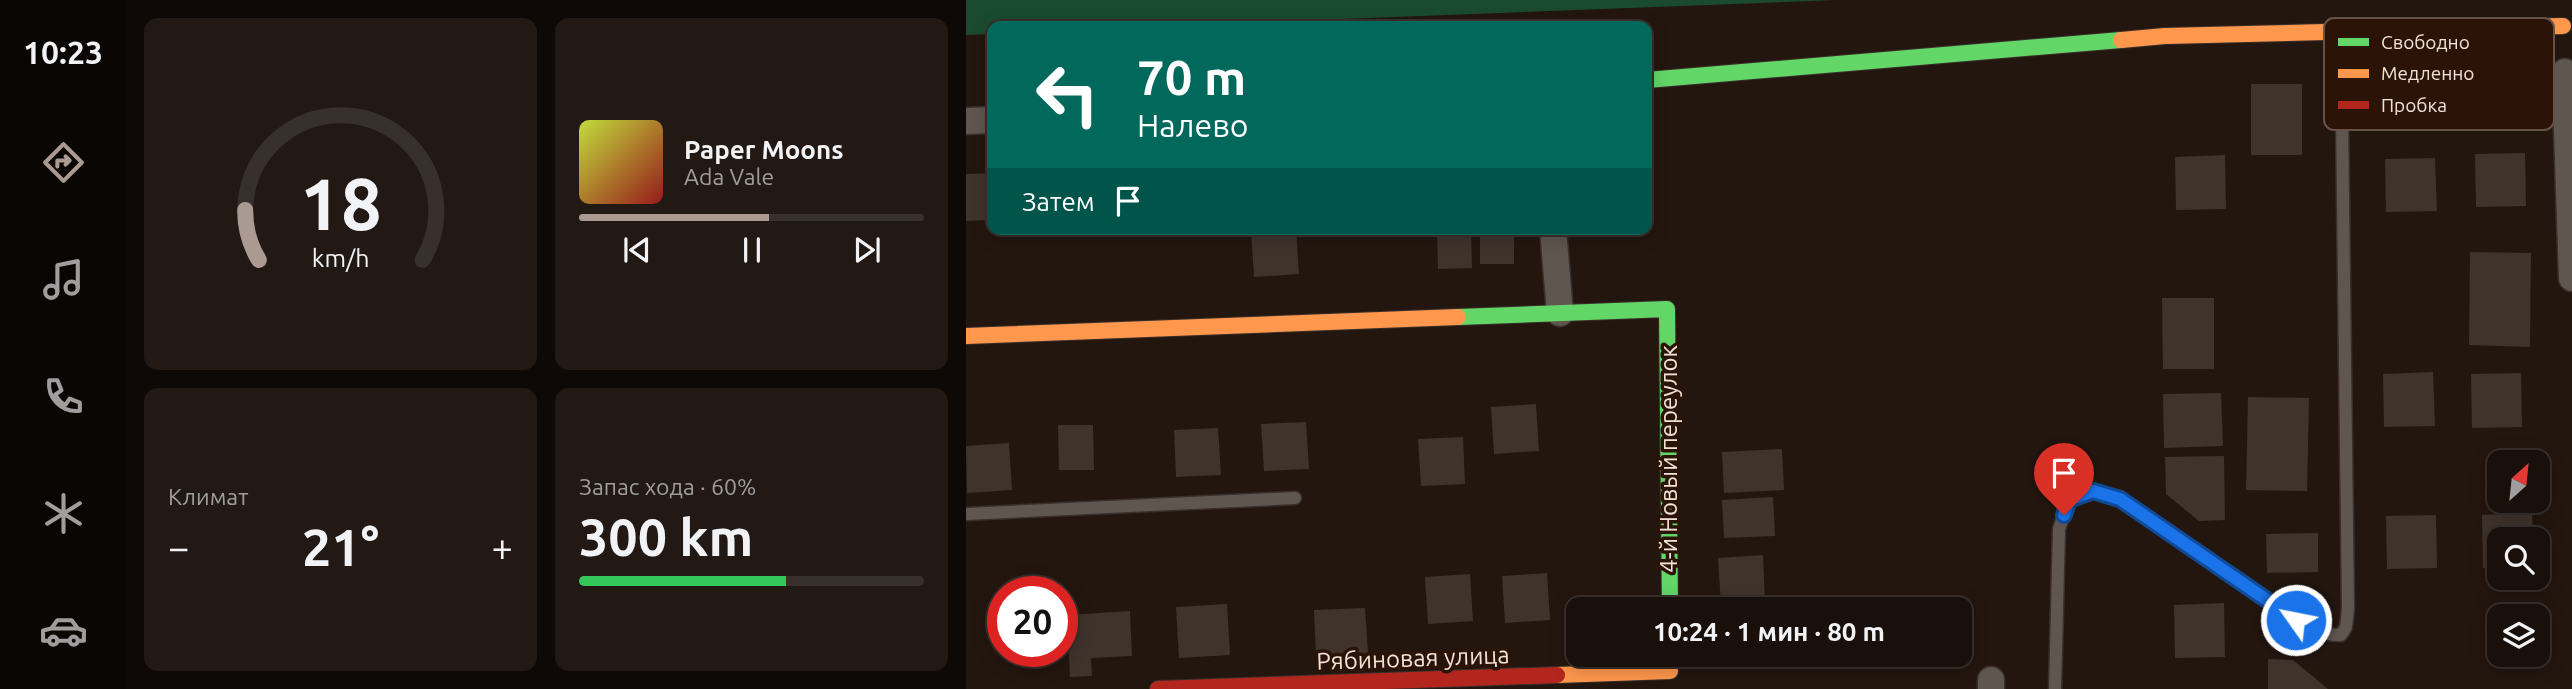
<!DOCTYPE html>
<html lang="ru">
<meta charset="utf-8">
<style>
:root{--surface:#1a100b;--page:#231914;--text:#f1f3f6;--muted:#9f9d9d;--line:#38302c;--accent:#aa9a92}
body{margin:0;font-family:Ubuntu,sans-serif;background:var(--page);color:var(--text);height:100vh;display:flex;flex-direction:column;font-size:26px;white-space:nowrap}
*{box-sizing:border-box;margin:0}
p{font-size:23px;color:var(--muted)}
.icon{flex:none;width:38px;height:38px;fill:none;stroke:currentColor;stroke-width:2;stroke-linecap:round;stroke-linejoin:round}
.map{position:relative;flex:1;overflow:hidden}
.details{display:flex;flex-direction:column;gap:18px;padding:18px;background:#0e0906;width:840px}
.details>*{flex:none}
.banner{position:absolute;left:21px;top:21px;width:665px;height:214px;border-radius:14px;box-shadow:0 4px 18px #0003,0 0 0 2px var(--line);background:#00695c;color:#fff;overflow:hidden}
.needle{width:46px;rotate:27deg}
.tools{position:absolute;left:1521px;top:450px;display:grid;gap:14px}
.tools a{display:grid;place-items:center;width:63px;height:63px;border-radius:14px;background:var(--surface);box-shadow:0 4px 18px #0003,0 0 0 2px var(--line);font-size:35px}
.speed{position:absolute;left:21px;top:576px;display:flex;gap:14px;font-size:35px;font-weight:700;text-align:center}
.speed>*{display:grid;place-content:center;width:91px;height:91px;border-radius:50%;background:var(--surface);box-shadow:0 4px 18px #0003,0 0 0 2px var(--line);line-height:1}
.speed .limit{border:10px solid #d22;background:#fff;color:#111}
.pin{position:absolute;display:grid;place-items:center;width:60px;height:60px;color:#fff;margin:-72px -30px;border-radius:50% 50% 50% 0;rotate:-45deg;box-shadow:0 0 7px #0007}
.pin .icon{rotate:45deg}
.me{position:absolute;width:77px;margin:-38px;rotate:303deg;stroke-linejoin:round;filter:drop-shadow(0 0 5px #0008)}
.turn{display:flex;align-items:center;gap:24px;height:147px;padding:0 35px;font-size:32px}
.turn .icon{width:91px;height:91px;stroke-width:2.5}
.turn b{display:block;font-size:49px;line-height:60px}
.then{display:flex;align-items:center;height:66px;padding:0 35px;background:#0003;gap:14px;font-size:26px}
.big{font-size:52px;font-weight:700;line-height:1.1}
.details .card{flex:1;display:flex;flex-direction:column;justify-content:center;gap:10px;min-width:0;padding:0 24px;border-radius:14px;background:var(--page)}
.details .dial{align-items:center;gap:0}
.dial svg{height:182px;overflow:visible;fill:none;stroke:var(--line);stroke-width:7;stroke-linecap:round;text-anchor:middle}
.dial text{fill:var(--text);stroke:none}
.song{display:flex;align-items:center;gap:21px}
.cover{width:84px;height:84px;border-radius:10px;background:linear-gradient(135deg,hsl(70 70% 55%),hsl(0 70% 35%))}
.played{height:7px;border-radius:4px;background:linear-gradient(90deg,var(--accent) 55%,var(--line) 55%)}
.keys{display:flex;justify-content:space-around;direction:ltr}
.heat{display:flex;justify-content:space-between;align-items:center;font-size:38px;direction:ltr}
.charge{height:10px;border-radius:5px;background:linear-gradient(90deg,#34c759 60%,var(--line) 0)}
.details .tiles{flex:1;display:grid;gap:18px;grid-template-columns:repeat(2,1fr)}
.trip{position:absolute;left:600px;top:597px;width:406px;height:70px;border-radius:14px;background:var(--surface);box-shadow:0 4px 18px #0003,0 0 0 2px var(--line);font-weight:700;line-height:70px;text-align:center}
main{display:flex;flex:1;min-height:0}
.dock{display:flex;flex-direction:column;width:126px;justify-content:space-around;align-items:center;background:#0a0604;color:var(--muted)}
.dock .icon{width:49px;height:49px}
.dock .current{color:var(--accent)}
.dock b{font-size:32px;color:var(--text)}
.map>svg:first-child{display:block}
.forest{fill:#1a4b31}
.building{fill:#3f332c}
.lines{fill:none;stroke-linecap:round;stroke-linejoin:round}
.lane-casing{stroke:#392f2b;stroke-width:15}
.street-casing{stroke:#392f2b;stroke-width:29}
.fast-casing{stroke:#392f2b;stroke-width:18}
.slow-casing{stroke:#392f2b;stroke-width:18}
.jam-casing{stroke:#392f2b;stroke-width:18}
.lane{stroke:#605650;stroke-width:12}
.street{stroke:#605650;stroke-width:26}
.fast{stroke:#63d668;stroke-width:16}
.slow{stroke:#ff974d;stroke-width:16}
.jam{stroke:#b3261e;stroke-width:16}
.route-casing{stroke:#114b97;stroke-width:18}
.route{stroke:#1a73e8;stroke-width:12}
.labels{text-anchor:middle;dominant-baseline:central;stroke-width:7;stroke-linejoin:round;paint-order:stroke}
.street-label{font-size:24px;fill:#f2e1d8;stroke:#2b1407}
.key{fill:#2b1407;stroke:#675246;stroke-width:2}
.key-label{font-size:19px;fill:#f2e1d8}
</style>
<main>
<nav class="dock">
<b>10:23</b>
<svg class="icon current" aria-label="directions" viewBox="0 0 24 24"><path d="M12 3l9 9-9 9-9-9zM9 14v-3h6M13 9l2 2-2 2"/></svg>
<svg class="icon" aria-label="music" viewBox="0 0 24 24"><path d="M9 18V5l10-2v13"/><circle cx="6" cy="18" r="3"/><circle cx="16" cy="16" r="3"/></svg>
<svg class="icon" aria-label="phone" viewBox="0 0 24 24"><path d="M5 4h4l2 5-3 2q2 4 5 5l2-3 5 2v4C11 20 4 13 5 4z"/></svg>
<svg class="icon" aria-label="climate" viewBox="0 0 24 24"><path d="M12 3v18M4 7l16 10M4 17L20 7"/></svg>
<svg class="icon" aria-label="car" viewBox="0 0 24 24"><path d="M5 17H2v-5l4-1 3-4h7l3 4 3 1v5h-3M9 17h6M6 11h13"/><circle cx="7" cy="17" r="2"/><circle cx="17" cy="17" r="2"/></svg>
</nav>
<section class="details">
<div class="tiles">
<div class="card dial"><svg viewBox="0 0 100 80">
<path d="M14 69A42 42 0 1 1 86 69"/>
<path d="M14 69A42 42 0 0 1 8 47" stroke="#aa9a92"/>
<text x="50" y="56" font-size="32" font-weight="700">18</text>
<text x="50" y="72" font-size="11">km/h</text>
</svg></div>
<div class="card">
<div class="song"><i class="cover"></i><div><b>Paper Moons</b><p>Ada Vale</p></div></div>
<div class="played"></div>
<div class="keys"><svg class="icon" aria-label="previous" viewBox="0 0 24 24"><path d="M18 5L8 12l10 7zM5 5v14"/></svg><svg class="icon" aria-label="pause" viewBox="0 0 24 24"><path d="M8 5v14M16 5v14"/></svg><svg class="icon" aria-label="next" viewBox="0 0 24 24"><path d="M6 5l10 7-10 7zM19 5v14"/></svg></div>
</div>
<div class="card"><p>Климат</p>
<div class="heat"><a>−</a><b class="big">21°</b><a>+</a></div>
</div>
<div class="card"><p>Запас хода · 60%</p><b class="big">300 km</b><div class="charge"></div></div>
</div>
</section>
<div class="map">
<svg width="1606" height="689" viewBox="0 0 1606 689">
<rect width="100%" height="100%" fill="#23160f"/>
<polygon class="forest" points="0,0 870,0 197,26 26,26 26,34 0,35"/>
<g class="building">
<rect x="1285" y="84" width="51" height="71"/>
<polygon points="1559,153 1560,206 1510,207 1509,154"/>
<polygon points="1259,155 1260,209 1210,210 1209,157"/>
<polygon points="1469,158 1471,211 1420,212 1419,159"/>
<polygon points="26,173 26,220 0,221 0,174"/>
<polygon points="330,229 333,274 288,277 285,230"/>
<polygon points="471,229 505,229 506,268 472,269"/>
<rect x="514" y="229" width="34" height="35"/>
<polygon points="1504,252 1565,253 1564,347 1503,345"/>
<polygon points="1196,298 1248,298 1248,369 1197,369"/>
<polygon points="1467,372 1469,426 1418,427 1417,374"/>
<polygon points="1555,373 1556,427 1506,428 1505,374"/>
<polygon points="1255,393 1257,446 1198,448 1197,394"/>
<polygon points="1282,397 1343,398 1341,491 1280,490"/>
<polygon points="570,404 573,451 528,454 525,407"/>
<polygon points="340,422 343,469 298,471 295,424"/>
<polygon points="92,425 127,425 128,470 93,470"/>
<polygon points="252,428 255,475 210,477 208,430"/>
<polygon points="497,437 499,484 455,486 452,439"/>
<polygon points="43,443 46,490 1,493 0,446"/>
<polygon points="816,449 818,490 758,493 756,452"/>
<polygon points="1258,456 1259,520 1233,521 1200,494 1199,457"/>
<polygon points="807,497 809,536 758,538 756,500"/>
<polygon points="1566,513 1567,539 1533,539 1533,567 1517,568 1516,515"/>
<polygon points="1470,515 1471,568 1421,569 1420,516"/>
<polygon points="1352,533 1352,572 1301,573 1300,534"/>
<polygon points="797,555 799,603 755,605 752,558"/>
<polygon points="581,573 584,620 539,623 536,576"/>
<polygon points="504,574 507,621 462,624 459,577"/>
<polygon points="26,600 37,600 37,649 28,649"/>
<polygon points="1258,603 1259,657 1209,658 1208,605"/>
<polygon points="261,604 264,655 213,658 210,607"/>
<polygon points="399,608 402,653 350,655 348,610"/>
<polygon points="164,611 166,656 125,658 126,676 104,677 101,615"/>
<polygon points="849,654 908,654 909,664 850,667"/>
<polygon points="1302,659 1327,660 1362,689 1302,689"/>
</g>
<g class="lines">
<g class="lane-casing">
<g id="lane">
<polyline points="0,514 329,498"/>
<path d="M 1089,689 L 1093,529 L 1103,500 L 1127,491 L 1154,499 L 1316,612 C 1335,623 1353,636 1375,635 L 1380,627 L 1382,609 L 1375,34"/>
</g>
</g>
<g class="street-casing">
<g id="street">
<polyline points="1599,72 1606,278"/>
<polyline points="0,121 26,120"/>
<polyline points="587,229 594,313"/>
<polyline points="1025,680 1025,689"/>
</g>
</g>
<g class="fast-casing">
<g id="fast">
<polyline points="681,80 1155,40"/>
<polyline points="492,317 701,309 704,609"/>
</g>
</g>
<g class="slow-casing">
<g id="slow">
<polyline points="1155,40 1199,36 1597,26"/>
<polyline points="0,336 492,317"/>
<polyline points="591,675 704,671"/>
</g>
</g>
<g class="jam-casing">
<polyline id="jam" points="192,689 591,675"/>
</g>
<use href="#lane" class="lane"/>
<use href="#street" class="street"/>
<use href="#fast" class="fast"/>
<use href="#slow" class="slow"/>
<use href="#jam" class="jam"/>
</g>
<g class="lines">
<g class="route-casing">
<polyline id="route" points="1098,515 1103,500 1127,491 1154,499 1330,620"/>
</g>
<use href="#route" class="route"/>
</g>
<g class="labels">
<g class="street-label">
<text transform="translate(702 459) rotate(-90)">4-й Новый переулок</text>
<text transform="translate(447 658) rotate(-2)">Рябиновая улица</text>
</g>
</g>
<rect x="1358" y="18" width="230" height="112" rx="10" class="key"/>
<rect x="1372" y="38" width="31" height="8" fill="#63d668"/>
<rect x="1372" y="69" width="31" height="9" fill="#ff974d"/>
<rect x="1372" y="101" width="31" height="8" fill="#b3261e"/>
<g class="key-label">
<text x="1415" y="49">Свободно</text>
<text x="1415" y="80">Медленно</text>
<text x="1415" y="112">Пробка</text>
</g>
</svg>
<div class="tools">
<a><svg class="needle" viewBox="-14 -14 28 28"><path d="M0-13l5 13h-10z" fill="#e53935"/><path d="M0 13l5-13h-10z" fill="#9f9d9d"/></svg></a>
<a><svg class="icon" aria-label="search" viewBox="0 0 24 24"><circle cx="10" cy="10" r="6"/><path d="M15 15l6 6"/></svg></a>
<a><svg class="icon" aria-label="layers" viewBox="0 0 24 24"><path d="M12 4l9 5-9 5-9-5zM3 14l9 5 9-5"/></svg></a>
</div>
<div class="speed"><div class="limit">20</div></div>
<div class="pin" style="left:1098px;top:515px;background:#d93025"><svg class="icon" aria-label="arrive" viewBox="0 0 24 24"><path d="M6 21V4h12l-3 4 3 4H6"/></svg></div>
<svg class="me" style="left:1330px;top:620px" viewBox="-20 -20 40 40"><circle r="17" fill="#1a73e8" stroke="#fff" stroke-width="3"/><path d="M0-11L8 9 0 5-8 9z" fill="#fff"/></svg>
<div class="trip">10:24 · 1 мин · 80 m</div>
<div class="banner">
<div class="turn"><svg class="icon" aria-label="left" viewBox="0 0 24 24"><path d="M17 20v-9H6M10 6l-5 5 5 5"/></svg><div><b>70 m</b>Налево</div></div>
<div class="then">Затем<svg class="icon" aria-label="arrive" viewBox="0 0 24 24"><path d="M6 21V4h12l-3 4 3 4H6"/></svg></div>
</div>
</div>
</main>
